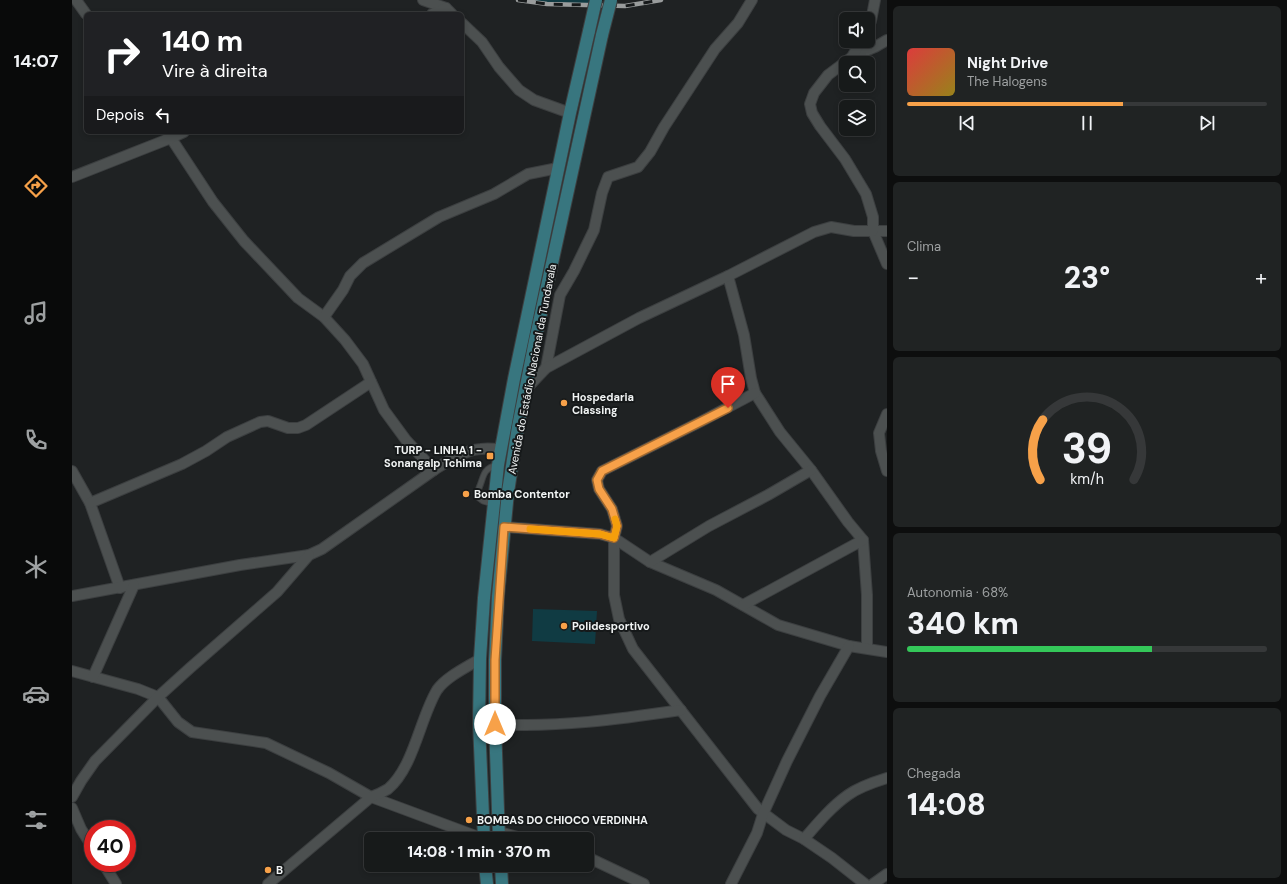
<!DOCTYPE html>
<html lang="pt">
<meta charset="utf-8">
<style>
:root{--surface:#171a1a;--page:#202323;--text:#f1f3f6;--muted:#9ea1a2;--line:#363839;--accent:#f7a149}
body{margin:0;font-family:"DM Sans",sans-serif;background:var(--page);color:var(--text);height:100vh;display:flex;flex-direction:column;font-size:15px;white-space:nowrap}
*{box-sizing:border-box;margin:0}
p{font-size:13px;color:var(--muted)}
.icon{flex:none;width:22px;height:22px;fill:none;stroke:currentColor;stroke-width:2;stroke-linecap:round;stroke-linejoin:round}
.map{position:relative;flex:1;overflow:hidden}
.panel{display:flex;flex-direction:column;gap:6px;padding:6px;background:#0d0e0e;width:400px}
.panel>*{flex:none}
.top-card{position:absolute;left:12px;top:12px;width:380px;height:122px;border-radius:6px;box-shadow:0 2px 6px #0003,0 0 0 1px var(--line);background:#202124;color:#fff;overflow:hidden}
.buttons{position:absolute;left:767px;top:12px;display:grid;gap:8px}
.buttons a{display:grid;place-items:center;width:36px;height:36px;border-radius:6px;background:var(--surface);box-shadow:0 2px 6px #0003,0 0 0 1px var(--line);font-size:20px}
.speed{position:absolute;left:12px;top:820px;display:flex;gap:8px;font-size:20px;font-weight:700;text-align:center}
.speed>*{display:grid;place-content:center;width:52px;height:52px;border-radius:50%;background:var(--surface);box-shadow:0 2px 6px #0003,0 0 0 1px var(--line);line-height:1}
.speed .limit{border:6px solid #d22;background:#fff;color:#111}
.pin{position:absolute;display:grid;place-items:center;width:34px;height:34px;color:#fff;margin:-41px -17px;border-radius:50% 50% 50% 0;rotate:-45deg;box-shadow:0 0 4px #0007}
.pin .icon{rotate:45deg}
.me{position:absolute;width:44px;margin:-22px;rotate:0deg;stroke-linejoin:round;filter:drop-shadow(0 0 3px #0008)}
.turn{display:flex;align-items:center;gap:14px;height:84px;padding:0 12px;font-size:18px}
.turn .icon{width:52px;height:52px;stroke-width:2.5}
.turn b{display:block;font-size:28px;line-height:34px}
.then{display:flex;align-items:center;height:38px;padding:0 12px;background:#0003;gap:8px;font-size:15px}
.big{font-size:30px;font-weight:800;line-height:1.1}
.panel .card{flex:1;display:flex;flex-direction:column;justify-content:center;gap:6px;min-width:0;padding:0 14px;border-radius:6px;background:var(--page)}
.panel .dial{align-items:center;gap:0}
.dial svg{height:104px;overflow:visible;fill:none;stroke:var(--line);stroke-width:7;stroke-linecap:round;text-anchor:middle}
.dial text{fill:var(--text);stroke:none}
.song{display:flex;align-items:center;gap:12px}
.cover{width:48px;height:48px;border-radius:6px;background:linear-gradient(135deg,hsl(0 70% 55%),hsl(50 70% 35%))}
.played{height:4px;border-radius:2px;background:linear-gradient(90deg,var(--accent) 60%,var(--line) 60%)}
.keys{display:flex;justify-content:space-around;direction:ltr}
.heat{display:flex;justify-content:space-between;align-items:center;font-size:22px;direction:ltr}
.charge{height:6px;border-radius:3px;background:linear-gradient(90deg,#34c759 68%,var(--line) 0)}
.trip{position:absolute;left:292px;top:832px;width:230px;height:40px;border-radius:6px;background:var(--surface);box-shadow:0 2px 6px #0003,0 0 0 1px var(--line);font-weight:800;line-height:40px;text-align:center}
main{display:flex;flex:1;min-height:0}
.tabs{display:flex;flex-direction:column;width:72px;justify-content:space-around;align-items:center;background:#090a0a;color:var(--muted)}
.tabs .icon{width:28px;height:28px}
.tabs .current{color:var(--accent)}
.tabs b{font-size:18px;color:var(--text)}
.map>svg:first-child{display:block}
.green{fill:#103b43}
.lines{fill:none;stroke-linecap:round;stroke-linejoin:round}
.lane-casing{stroke:#3c3f40;stroke-width:7}
.street-casing{stroke:#3c3f40;stroke-width:12}
.secondary-casing{stroke:#3c3f40;stroke-width:14}
.lane{stroke:#4c5050;stroke-width:5}
.street{stroke:#4c5050;stroke-width:10}
.secondary{stroke:#38767f;stroke-width:12}
.rail-casing{stroke:#999c9c;stroke-width:4.5}
.rail{stroke:#16191a;stroke-width:3;stroke-dasharray:9;stroke-linecap:butt}
.secondary-bridge-casing{stroke:#3c3f40;stroke-width:14;stroke-linecap:butt}
.secondary-bridge{stroke:#38767f;stroke-width:12}
.route-casing{stroke:#a1692f;stroke-width:10}
.route{stroke:#f7a149;stroke-width:7}
.slow{stroke:#f59e0b;stroke-width:7}
.poi-dot{fill:#f7a149;stroke:#16191a;stroke-width:1.5}
.labels{text-anchor:middle;dominant-baseline:central;stroke-width:4;stroke-linejoin:round;paint-order:stroke}
.street-label{font-size:11px;fill:#f1f4f4;stroke:#16191a}
.poi-label{font-size:11px;font-weight:bold;fill:#f1f4f4;stroke:#16191a;text-anchor:start}
</style>
<main>
<nav class="tabs">
<b>14:07</b>
<svg class="icon current" aria-label="directions" viewBox="0 0 24 24"><path d="M12 3l9 9-9 9-9-9zM9 14v-3h6M13 9l2 2-2 2"/></svg>
<svg class="icon" aria-label="music" viewBox="0 0 24 24"><path d="M9 18V5l10-2v13"/><circle cx="6" cy="18" r="3"/><circle cx="16" cy="16" r="3"/></svg>
<svg class="icon" aria-label="phone" viewBox="0 0 24 24"><path d="M5 4h4l2 5-3 2q2 4 5 5l2-3 5 2v4C11 20 4 13 5 4z"/></svg>
<svg class="icon" aria-label="climate" viewBox="0 0 24 24"><path d="M12 3v18M4 7l16 10M4 17L20 7"/></svg>
<svg class="icon" aria-label="car" viewBox="0 0 24 24"><path d="M5 17H2v-5l4-1 3-4h7l3 4 3 1v5h-3M9 17h6M6 11h13"/><circle cx="7" cy="17" r="2"/><circle cx="17" cy="17" r="2"/></svg>
<svg class="icon" aria-label="filters" viewBox="0 0 24 24"><path d="M4 7h16M4 17h16"/><circle cx="9" cy="7" r="2"/><circle cx="15" cy="17" r="2"/></svg>
</nav>
<div class="map">
<svg width="815" height="884" viewBox="0 0 815 884">
<rect width="100%" height="100%" fill="#1f2223"/>
<g class="green">
<polygon points="446,0 517,0 516,6 475,4"/>
<polygon points="461,609 525,611 523,644 460,641"/>
</g>
<g class="lines">
<g class="lane-casing">
<g id="lane">
<path d="M 407,488 C 412,477 410,469 425,465"/>
<polyline points="407,498 411,501 421,504"/>
</g>
</g>
<g class="street-casing">
<g id="street">
<polyline points="4,0 14,14"/>
<polyline points="351,0 374,8 380,14"/>
<polyline points="360,14 374,8"/>
<polyline points="390,23 410,42 427,67 447,90 462,100 498,113"/>
<polyline points="796,27 799,21 803,0"/>
<polyline points="780,57 803,47 815,40"/>
<polyline points="95,132 141,202 172,241 226,298 252,317 273,340 291,364 312,410 334,440 362,470"/>
<polyline points="0,177 99,138 112,132"/>
<polyline points="815,231 801,231 815,264"/>
<polyline points="656,276 672,335 679,378 683,393 708,432 739,470 776,522 791,540 795,595 795,648"/>
<polyline points="252,317 271,290 278,276 291,263 367,217 422,194 456,174 486,168"/>
<polyline points="474,368 488,295 502,271 522,230 530,193 536,177 566,167 578,152 592,127 643,49 666,23 680,0"/>
<polyline points="453,390 474,368 567,318 656,276 742,232 759,227 782,231 801,231 801,217 794,194 773,159 748,126 740,113 738,104 742,93 756,75 780,57 789,41"/>
<polyline points="683,393 628,422 530,471 525,480 527,489 540,509 545,526 542,538 542,595 547,619 561,649 686,809 714,830 732,839 760,858 793,884"/>
<polyline points="815,414 807,433 809,451 815,471"/>
<polyline points="0,471 18,503 48,588"/>
<polyline points="18,503 110,464 134,451 155,437 188,422 196,421 216,428 226,428 234,425 299,382"/>
<polyline points="432,527 528,534 542,538 578,562 644,590 706,625 777,646 815,652"/>
<polyline points="578,562 637,526 696,495 739,470"/>
<path d="M 0,596 L 168,565 L 237,555 L 250,549 L 362,470 C 376,461 392,450 409,449 C 415,448 422,449 429,449"/>
<polyline points="671,605 791,540"/>
<polyline points="0,671 66,689 86,697 106,722 120,732 194,743 257,773 299,797 412,839"/>
<polyline points="21,677 62,585"/>
<path d="M 423,724 C 485,728 548,719 609,710"/>
<polyline points="0,797 9,781 23,761 86,697 118,668 205,592 237,555"/>
<polyline points="0,808 9,829 21,848"/>
<polyline points="427,832 453,839"/>
<path d="M 732,839 C 745,824 759,807 776,795 C 787,787 802,782 815,778"/>
<polyline points="515,857 572,884"/>
<polyline points="31,863 44,884"/>
<path d="M 196,884 L 299,797 C 305,795 311,792 316,789 C 342,767 348,718 365,690 C 374,677 395,667 408,659"/>
<polyline points="659,884 685,833 691,814 715,761 748,696 777,646"/>
<polyline points="801,884 815,874"/>
</g>
</g>
<g class="secondary-casing">
<g id="secondary">
<polyline points="412,839 407,723 408,659 412,598 426,465 442,379 498,113 517,31"/>
<polyline points="427,839 423,724 423,660 426,596 436,492 446,427 463,341 530,35"/>
<polyline points="413,865 415,884"/>
<polyline points="429,865 430,884"/>
</g>
</g>
<use href="#lane" class="lane"/>
<use href="#street" class="street"/>
<use href="#secondary" class="secondary"/>
<g class="rail-casing">
<polyline id="rail" points="446,0 475,4 553,6 589,0"/>
</g>
<use href="#rail" class="rail"/>
<g class="secondary-bridge-casing">
<g id="secondary-bridge">
<polyline points="517,31 524,0"/>
<polyline points="530,35 539,0"/>
</g>
</g>
<use href="#secondary-bridge" class="secondary-bridge"/>
</g>
<g class="lines">
<g class="route-casing">
<polyline id="route" points="423,724 423,660 432,527 528,534 542,538 545,526 540,509 527,489 525,480 530,471 656,408"/>
</g>
<use href="#route" class="route"/>
<polyline class="slow" points="458,529 528,534 542,538 545,526 543,519"/>
</g>
<g class="poi-dot">
<circle cx="492" cy="403" r="4"/>
<rect x="414" y="452" width="8" height="8" rx="2"/>
<circle cx="394" cy="494" r="4"/>
<circle cx="492" cy="626" r="4"/>
<circle cx="397" cy="820" r="4"/>
<circle cx="196" cy="870" r="4"/>
</g>
<g class="labels">
<g class="street-label">
<text transform="translate(460 369) rotate(-79)">Avenida do Estádio Nacional da Tundavala</text>
</g>
<g class="poi-label">
<text x="500" y="397">Hospedaria<tspan x="500" dy="13">Classing</tspan></text>
<text x="410" y="450" text-anchor="end">TURP - LINHA 1 -<tspan x="410" dy="13">Sonangalp Tchima</tspan></text>
<text x="402" y="494">Bomba Contentor</text>
<text x="500" y="626">Polidesportivo</text>
<text x="405" y="820">BOMBAS DO CHIOCO VERDINHA</text>
<text x="204" y="870">B</text>
</g>
</g>
</svg>
<div class="buttons">
<a><svg class="icon" aria-label="sound" viewBox="0 0 24 24"><path d="M4 9h4l5-4v14l-5-4H4zM17 9q2 3 0 6"/></svg></a>
<a><svg class="icon" aria-label="search" viewBox="0 0 24 24"><circle cx="10" cy="10" r="6"/><path d="M15 15l6 6"/></svg></a>
<a><svg class="icon" aria-label="layers" viewBox="0 0 24 24"><path d="M12 4l9 5-9 5-9-5zM3 14l9 5 9-5"/></svg></a>
</div>
<div class="speed"><div class="limit">40</div></div>
<div class="pin" style="left:656px;top:408px;background:#d93025"><svg class="icon" aria-label="arrive" viewBox="0 0 24 24"><path d="M6 21V4h12l-3 4 3 4H6"/></svg></div>
<svg class="me" style="left:423px;top:724px" viewBox="-20 -20 40 40"><circle r="19" fill="#fff"/><path d="M0-13L10 11 0 6-10 11z" fill="#f7a149"/></svg>
<div class="trip">14:08 · 1 min · 370 m</div>
<div class="top-card">
<div class="turn"><svg class="icon" aria-label="right" viewBox="0 0 24 24"><path d="M7 20v-9h11M14 6l5 5-5 5"/></svg><div><b>140 m</b>Vire à direita</div></div>
<div class="then">Depois<svg class="icon" aria-label="left" viewBox="0 0 24 24"><path d="M17 20v-9H6M10 6l-5 5 5 5"/></svg></div>
</div>
</div>
<section class="panel">
<div class="card">
<div class="song"><i class="cover"></i><div><b>Night Drive</b><p>The Halogens</p></div></div>
<div class="played"></div>
<div class="keys"><svg class="icon" aria-label="previous" viewBox="0 0 24 24"><path d="M18 5L8 12l10 7zM5 5v14"/></svg><svg class="icon" aria-label="pause" viewBox="0 0 24 24"><path d="M8 5v14M16 5v14"/></svg><svg class="icon" aria-label="next" viewBox="0 0 24 24"><path d="M6 5l10 7-10 7zM19 5v14"/></svg></div>
</div>
<div class="card"><p>Clima</p>
<div class="heat"><a>−</a><b class="big">23°</b><a>+</a></div>
</div>
<div class="card dial"><svg viewBox="0 0 100 80">
<path d="M14 69A42 42 0 1 1 86 69"/>
<path d="M14 69A42 42 0 0 1 16 23" stroke="#f7a149"/>
<text x="50" y="56" font-size="32" font-weight="700">39</text>
<text x="50" y="72" font-size="11">km/h</text>
</svg></div>
<div class="card"><p>Autonomia · 68%</p><b class="big">340 km</b><div class="charge"></div></div>
<div class="card"><p>Chegada</p><b class="big">14:08</b></div>
</section>
</main>
